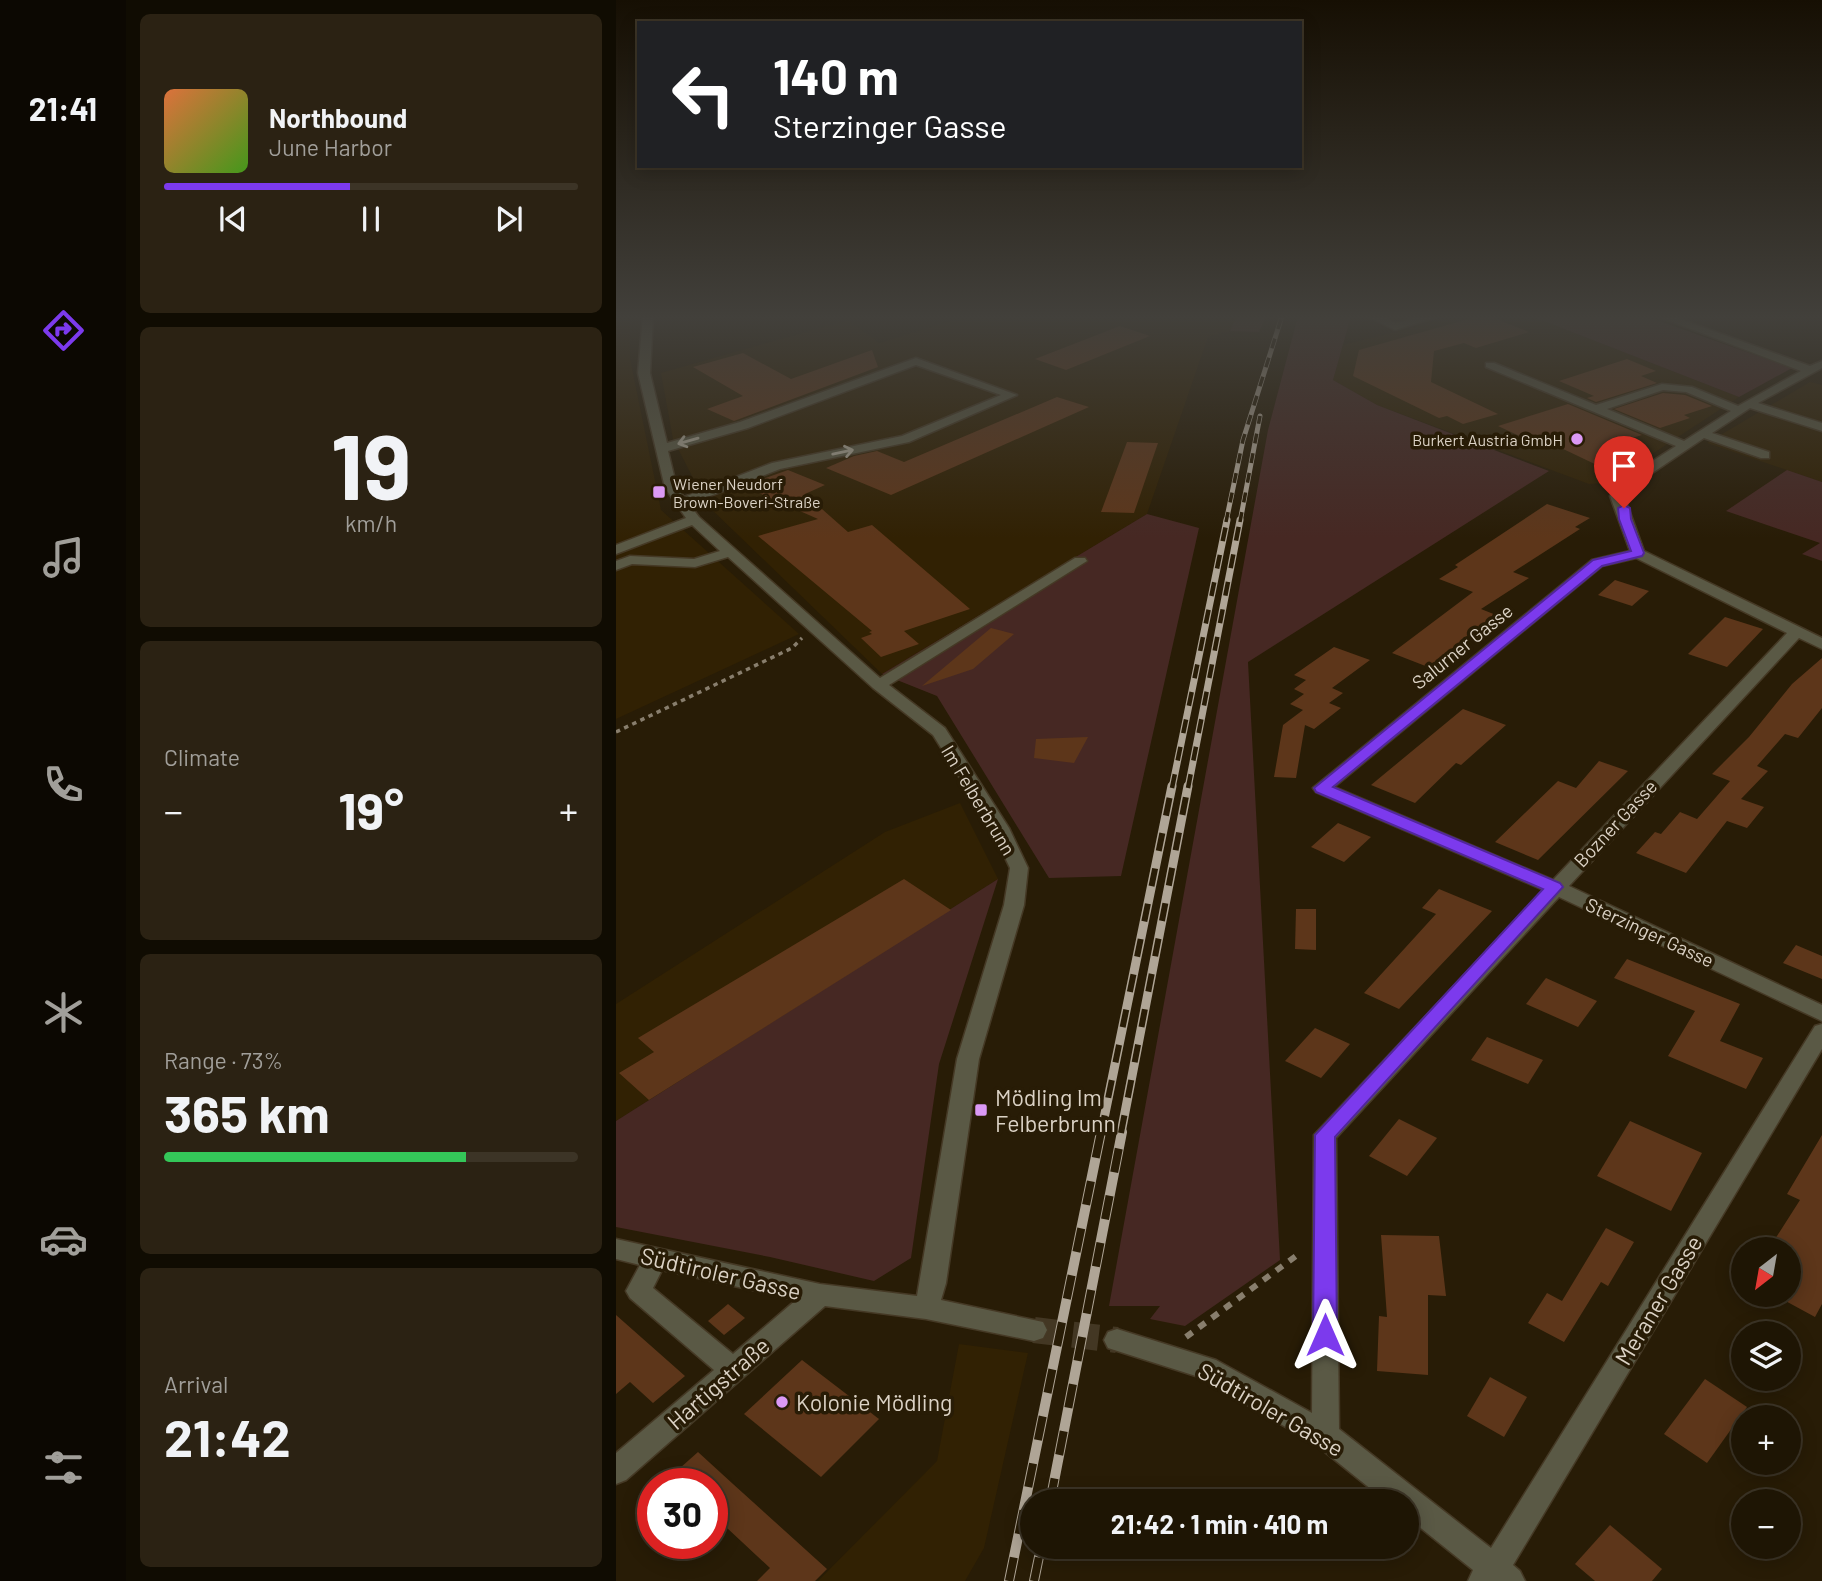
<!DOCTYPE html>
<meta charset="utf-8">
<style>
:root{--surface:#1e1504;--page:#2b2213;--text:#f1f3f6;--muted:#a19f9a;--line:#3c3426;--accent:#7c3aed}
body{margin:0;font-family:Barlow,sans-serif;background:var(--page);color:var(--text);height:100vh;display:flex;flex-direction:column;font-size:26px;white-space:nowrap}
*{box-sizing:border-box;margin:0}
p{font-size:23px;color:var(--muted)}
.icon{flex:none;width:38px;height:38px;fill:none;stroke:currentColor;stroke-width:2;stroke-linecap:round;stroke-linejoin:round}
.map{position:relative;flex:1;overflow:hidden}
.sheet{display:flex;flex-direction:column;gap:14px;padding:14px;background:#100c02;width:490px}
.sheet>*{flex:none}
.guide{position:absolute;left:21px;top:21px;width:665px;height:147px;border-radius:0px;box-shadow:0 4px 18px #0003,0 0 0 2px var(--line);background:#202124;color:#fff;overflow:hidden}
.needle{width:46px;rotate:211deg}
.buttons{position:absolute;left:1115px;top:1237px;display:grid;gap:14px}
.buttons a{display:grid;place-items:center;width:70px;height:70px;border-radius:50%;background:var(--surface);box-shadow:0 4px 18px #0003,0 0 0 2px var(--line);font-size:35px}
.speed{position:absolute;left:21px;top:1468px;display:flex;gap:14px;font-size:35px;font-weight:700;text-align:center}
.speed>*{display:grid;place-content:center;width:91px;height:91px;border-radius:50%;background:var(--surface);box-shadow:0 4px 18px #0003,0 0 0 2px var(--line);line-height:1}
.speed .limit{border:10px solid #d22;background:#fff;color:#111}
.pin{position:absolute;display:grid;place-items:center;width:60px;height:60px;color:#fff;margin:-72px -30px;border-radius:50% 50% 50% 0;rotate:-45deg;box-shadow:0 0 7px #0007}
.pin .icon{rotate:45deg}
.me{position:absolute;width:77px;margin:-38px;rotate:0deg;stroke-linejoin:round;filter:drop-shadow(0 0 5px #0008)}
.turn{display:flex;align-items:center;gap:24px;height:147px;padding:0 21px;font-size:32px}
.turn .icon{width:91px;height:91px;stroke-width:2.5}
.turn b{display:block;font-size:49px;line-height:60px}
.big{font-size:52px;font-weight:700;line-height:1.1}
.sheet .card{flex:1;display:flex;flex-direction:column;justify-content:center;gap:10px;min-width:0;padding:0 24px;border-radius:10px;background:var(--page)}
.sheet .dial{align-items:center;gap:0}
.dial b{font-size:91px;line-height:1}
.song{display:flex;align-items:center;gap:21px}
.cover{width:84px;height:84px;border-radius:10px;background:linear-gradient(135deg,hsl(20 70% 55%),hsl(100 70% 35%))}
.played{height:7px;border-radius:4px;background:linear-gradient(90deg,var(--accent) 45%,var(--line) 45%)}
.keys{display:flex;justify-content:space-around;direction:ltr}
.heat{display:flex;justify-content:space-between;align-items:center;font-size:38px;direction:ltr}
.charge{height:10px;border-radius:5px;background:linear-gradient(90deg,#34c759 73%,var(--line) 0)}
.trip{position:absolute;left:404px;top:1489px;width:399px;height:70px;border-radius:35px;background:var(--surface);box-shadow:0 4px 18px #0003,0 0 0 2px var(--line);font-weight:700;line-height:70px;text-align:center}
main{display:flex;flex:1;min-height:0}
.tab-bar{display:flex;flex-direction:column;width:126px;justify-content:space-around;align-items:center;background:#0c0802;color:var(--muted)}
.tab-bar .icon{width:49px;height:49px}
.tab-bar .current{color:var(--accent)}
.tab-bar b{font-size:32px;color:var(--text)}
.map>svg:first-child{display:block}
.built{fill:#312103}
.green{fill:#462823}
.building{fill:#5d361a}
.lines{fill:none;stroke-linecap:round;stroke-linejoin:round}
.minor-tunnel{stroke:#433723;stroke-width:26;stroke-dasharray:26 13;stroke-linecap:butt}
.minor-casing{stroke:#453925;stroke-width:3}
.path-far1{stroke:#887e6d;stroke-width:3.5;stroke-dasharray:4.5 4.5;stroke-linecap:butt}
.path{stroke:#887e6d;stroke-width:6;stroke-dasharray:8 8;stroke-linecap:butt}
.minor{fill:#5a5945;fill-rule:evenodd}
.rail-far3-casing{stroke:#afa596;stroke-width:5}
.rail-far2-casing{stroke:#afa596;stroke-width:7}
.rail-far1-casing{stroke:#afa596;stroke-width:9}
.rail-casing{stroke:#afa596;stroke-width:10}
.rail-far3{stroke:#281c06;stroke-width:3.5;stroke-dasharray:10;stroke-linecap:butt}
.rail-far2{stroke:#281c06;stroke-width:4.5;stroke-dasharray:14;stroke-linecap:butt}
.rail-far1{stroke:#281c06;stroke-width:6;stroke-dasharray:18;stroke-linecap:butt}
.rail{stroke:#281c06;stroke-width:8;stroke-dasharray:24;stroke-linecap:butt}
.oneway{stroke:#a7a292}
.route{fill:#7c3aed;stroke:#51269a;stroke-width:2}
.poi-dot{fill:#db99f5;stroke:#281c06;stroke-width:2.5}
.labels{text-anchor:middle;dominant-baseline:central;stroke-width:7;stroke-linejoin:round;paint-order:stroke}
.far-poi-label{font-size:16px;fill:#dbd2c5;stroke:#281c06;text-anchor:end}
.street-label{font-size:19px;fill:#dbd2c5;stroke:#281c06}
.near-poi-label{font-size:23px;fill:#dbd2c5;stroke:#281c06;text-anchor:start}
.near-street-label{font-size:23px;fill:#dbd2c5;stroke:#281c06}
</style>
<main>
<nav class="tab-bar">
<b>21:41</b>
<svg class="icon current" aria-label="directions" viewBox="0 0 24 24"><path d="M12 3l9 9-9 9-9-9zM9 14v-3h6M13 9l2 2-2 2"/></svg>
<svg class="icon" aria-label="music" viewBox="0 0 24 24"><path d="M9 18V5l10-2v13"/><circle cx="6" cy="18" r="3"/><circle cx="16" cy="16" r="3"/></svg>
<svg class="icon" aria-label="phone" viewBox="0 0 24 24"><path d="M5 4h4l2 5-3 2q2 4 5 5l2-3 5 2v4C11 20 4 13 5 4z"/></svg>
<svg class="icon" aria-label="climate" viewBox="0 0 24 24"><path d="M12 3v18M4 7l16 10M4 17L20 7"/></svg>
<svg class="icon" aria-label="car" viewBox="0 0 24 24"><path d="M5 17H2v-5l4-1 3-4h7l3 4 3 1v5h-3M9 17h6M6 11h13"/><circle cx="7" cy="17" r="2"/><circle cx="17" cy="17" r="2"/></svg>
<svg class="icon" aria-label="filters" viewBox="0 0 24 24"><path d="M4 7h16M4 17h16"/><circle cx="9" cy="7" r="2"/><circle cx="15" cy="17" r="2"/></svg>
</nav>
<section class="sheet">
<div class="card">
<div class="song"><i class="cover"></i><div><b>Northbound</b><p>June Harbor</p></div></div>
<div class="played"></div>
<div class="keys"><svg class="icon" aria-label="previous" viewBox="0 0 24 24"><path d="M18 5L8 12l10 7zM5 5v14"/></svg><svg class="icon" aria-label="pause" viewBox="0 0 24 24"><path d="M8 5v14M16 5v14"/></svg><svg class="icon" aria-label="next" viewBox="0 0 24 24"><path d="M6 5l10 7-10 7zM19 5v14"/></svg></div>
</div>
<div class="card dial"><b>19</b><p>km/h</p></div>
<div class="card"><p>Climate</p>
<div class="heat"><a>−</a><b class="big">19°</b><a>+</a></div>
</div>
<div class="card"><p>Range · 73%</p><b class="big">365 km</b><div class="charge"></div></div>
<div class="card"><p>Arrival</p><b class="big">21:42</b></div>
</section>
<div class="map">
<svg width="1206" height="1581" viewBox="0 0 1206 1581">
<rect width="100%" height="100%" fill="#281c06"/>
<g class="built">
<polygon points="0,316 14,316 14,359 45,510 183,634 0,719"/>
<polygon points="352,316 621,316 614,331 592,337 531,514 266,674 91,505 57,439 45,373 232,320 263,343"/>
<polygon points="843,316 915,316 1123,397 992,483 973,484 761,405 717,380 727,345"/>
<polygon points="1194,382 1206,385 1206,482 1091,443"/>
<polygon points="344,803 382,879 0,1121 0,1004 269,832"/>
<polygon points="343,1344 412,1353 368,1548 349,1581 202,1581 321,1461"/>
</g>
<g class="green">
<polygon points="621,316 650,316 643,332 614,331"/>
<polygon points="682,316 735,316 717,380 761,405 933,471 632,662 664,1260 569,1326 534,1319 544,1306 493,1306 652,430"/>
<polygon points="915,316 1029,316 1176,368 1123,397"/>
<polygon points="1171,470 1206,482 1206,561 1186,554 1204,543 1110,511"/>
<polygon points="531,514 583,528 505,876 433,878 321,696 266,674"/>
<polygon points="382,879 323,1064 295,1258 258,1281 154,1257 0,1227 0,1121"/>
</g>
<g class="building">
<polygon points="863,316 873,316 913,332 860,348 848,343 818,351 815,382 882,414 847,424 831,416 823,418 737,376 743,350"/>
<polygon points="504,326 534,336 450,370 419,359"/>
<polygon points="256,350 262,367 118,421 91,409 127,396 77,367 127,353 175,379"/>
<polygon points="1011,359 1040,371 1025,376 1041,383 980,402 971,398 978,396 943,381"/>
<polygon points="1047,393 1069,395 1096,406 1068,415 1074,418 1044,428 998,409"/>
<polygon points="441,397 473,407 275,495 210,468 238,456 261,451 288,462"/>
<polygon points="952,404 1026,435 1003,442 1015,448 1007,450 1018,455 985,467 922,437 912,440 882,426"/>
<polygon points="511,442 542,443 518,513 485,512"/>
<polygon points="172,470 209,485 189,494 232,532 256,525 354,609 288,631 303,644 265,657 245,638 256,634 253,632 256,631 142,536 202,519 127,486"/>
<polygon points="931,504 974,518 959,527 964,529 897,572 913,578 865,609 880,615 812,667 776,653 857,592 823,579 842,567 839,565"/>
<polygon points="999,580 1033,591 1016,606 982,595"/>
<polygon points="1109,617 1147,629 1111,667 1072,654"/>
<polygon points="375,628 398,634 357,669 306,686"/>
<polygon points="718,647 754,660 716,688 727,693 713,703 725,708 698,729 689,725 680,778 658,777 667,725 687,710 674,704 688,694 678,689 690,680 678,675"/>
<polygon points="1206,658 1206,708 1182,738 1169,734 1141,766 1152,771 1125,799 1148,807 1131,828 1111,821 1070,873 1020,853 1039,832 1045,834 1064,812 1081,819 1114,781 1096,774 1133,737 1176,684"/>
<polygon points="847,709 890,725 845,765 840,763 799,803 755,785"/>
<polygon points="472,737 458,763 418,758 420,739"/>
<polygon points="983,761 1012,771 922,860 879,842 942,781 960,788"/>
<polygon points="722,823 755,837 728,862 695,847"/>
<polygon points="288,879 335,910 33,1100 3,1073 38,1052 22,1038"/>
<polygon points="823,889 876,911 783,1009 748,993 820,914 806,908"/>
<polygon points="680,909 700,909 700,950 679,949"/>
<polygon points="1180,945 1206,956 1206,979 1167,963"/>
<polygon points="1011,959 1124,1004 1104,1041 1147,1058 1130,1089 1052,1056 1079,1011 998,978"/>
<polygon points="930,978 981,1001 962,1027 910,1004"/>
<polygon points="699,1028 734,1044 705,1078 669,1061"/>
<polygon points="871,1037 927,1060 912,1084 855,1060"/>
<polygon points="783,1119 821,1138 791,1176 753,1156"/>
<polygon points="1014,1121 1086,1153 1055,1211 981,1176"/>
<polygon points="1206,1135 1206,1304 1199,1317 1164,1298 1172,1295 1172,1284 1184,1265 1172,1259 1172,1250 1152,1250 1184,1200 1171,1194"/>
<polygon points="990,1228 1018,1242 992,1286 985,1282 948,1342 912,1323 931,1293 946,1301"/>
<polygon points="765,1235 823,1236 830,1296 812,1295 812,1375 761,1371 763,1316 771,1317"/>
<polygon points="112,1304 129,1318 108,1335 92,1321"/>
<polygon points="0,1315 69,1376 37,1403 14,1382 0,1394"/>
<polygon points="186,1360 263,1419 205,1477 128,1414"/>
<polygon points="874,1377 911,1397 888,1437 851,1416"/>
<polygon points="1089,1379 1131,1407 1091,1463 1048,1434"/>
<polygon points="82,1452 117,1484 211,1569 199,1581 141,1581 154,1568 96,1514 96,1484 46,1484"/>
<polygon points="994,1525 1046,1569 1036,1581 979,1581 959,1564"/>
</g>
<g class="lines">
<polyline class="minor-tunnel" points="418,1330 501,1340"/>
<g class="minor-casing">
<g id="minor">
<path d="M 27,316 L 37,316 L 34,373 L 51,443 L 124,422 L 300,358 L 401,395 L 293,442 L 164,469 L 73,504 L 83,517 L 264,678 L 459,558 L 469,558 L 471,561 L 273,685 L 329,728 L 393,828 L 412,868 L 408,905 L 363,1059 L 330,1283 L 325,1300 L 427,1322 L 431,1330 L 427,1338 L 418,1341 L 310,1319 L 209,1306 L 10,1480 L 0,1484 L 0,1453 L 98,1370 L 14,1298 L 10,1291 L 24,1265 L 0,1259 L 0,1239 L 204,1284 L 301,1296 L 341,1059 L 388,905 L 394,868 L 375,828 L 317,735 L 257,688 L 112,557 L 79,567 L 16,564 L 0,570 L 0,561 L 14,556 L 78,559 L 104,551 L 76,525 L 0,554 L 0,545 L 70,518 L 49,488 L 22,373 ZM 300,365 L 385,395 L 286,436 L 156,463 L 68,497 L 61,488 L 52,451 L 132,428 ZM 46,1270 L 180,1300 L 117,1354 L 37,1288 Z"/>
<polygon points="751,316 765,316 780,323 807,316 824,316 779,330"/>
<path d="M 1041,316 L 1056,316 L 1194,366 L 1206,361 L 1206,368 L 1142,403 L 1206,423 L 1206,431 L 1134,408 L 1096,433 L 1153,452 L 1153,458 L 1145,458 L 1088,438 L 1017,486 L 1008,496 L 1028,551 L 1206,638 L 1206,649 L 1183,638 L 953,886 L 1206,1005 L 1206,1021 L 943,897 L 720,1138 L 723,1429 L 875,1548 L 1199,1026 L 1206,1024 L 1206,1049 L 897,1565 L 904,1571 L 909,1581 L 852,1581 L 857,1570 L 791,1517 L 791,1502 L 771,1502 L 699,1444 L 583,1377 L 492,1348 L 488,1340 L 492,1332 L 501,1329 L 600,1360 L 696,1413 L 698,1135 L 928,890 L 700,792 L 697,788 L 976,560 L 1014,551 L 994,496 L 1007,480 L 1060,446 L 870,367 L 870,363 L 878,363 L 980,405 L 1046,384 L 1076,387 L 1122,406 L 1185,371 ZM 1047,390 L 1070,392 L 1115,411 L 1068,441 L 991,409 ZM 1020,558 L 1171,633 L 937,880 L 718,787 L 986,566 Z"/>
</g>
</g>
<polyline class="path-far1" points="0,732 176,648 186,638"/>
<polyline class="path" points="570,1337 684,1253"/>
<use href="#minor" class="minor"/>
<g class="rail-far3-casing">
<g id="rail-far3">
<polyline points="610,522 627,440 666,316"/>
<polyline points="624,522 644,416"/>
</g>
</g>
<g class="rail-far2-casing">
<g id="rail-far2">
<polyline points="556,788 611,520"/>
<polyline points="572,788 624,520"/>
</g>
</g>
<g class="rail-far1-casing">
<g id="rail-far1">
<polyline points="485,1133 556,786"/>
<polyline points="505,1133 572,786"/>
</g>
</g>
<g class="rail-casing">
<g id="rail">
<polyline points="434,1502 506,1132"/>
<polyline points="393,1581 485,1132"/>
<polyline points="418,1581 425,1547"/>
</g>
</g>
<use href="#rail-far3" class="rail-far3"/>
<use href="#rail-far2" class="rail-far2"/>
<use href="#rail-far1" class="rail-far1"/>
<use href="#rail" class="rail"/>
</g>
<defs><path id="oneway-shaft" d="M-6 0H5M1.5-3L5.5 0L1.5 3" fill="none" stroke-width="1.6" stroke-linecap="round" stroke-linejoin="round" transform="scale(1.75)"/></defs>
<g class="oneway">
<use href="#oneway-shaft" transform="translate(72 441) rotate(164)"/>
<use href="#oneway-shaft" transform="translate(227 452) rotate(-12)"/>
</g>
<linearGradient id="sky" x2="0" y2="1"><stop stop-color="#160f03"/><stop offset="0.59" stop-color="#42403b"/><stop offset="1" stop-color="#42403b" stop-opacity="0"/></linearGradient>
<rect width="1206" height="538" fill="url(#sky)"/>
<polygon class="route" points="1008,505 1014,508 1015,519 1028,553 1026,556 986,566 717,787 944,883 947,887 719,1137 721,1335 717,1342 709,1345 701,1342 697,1335 699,1135 927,889 700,792 698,788 977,560 1015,551 1003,519 1002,508"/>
<g class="poi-dot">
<circle cx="961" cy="439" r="7"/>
<rect x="36" y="485" width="14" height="14" rx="3.5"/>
<rect x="358" y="1103" width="14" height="14" rx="3.5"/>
<circle cx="166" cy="1402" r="7"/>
</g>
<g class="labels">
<g class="far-poi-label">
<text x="947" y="439">Burkert Austria GmbH</text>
<text x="57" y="483" text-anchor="start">Wiener Neudorf<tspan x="57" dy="18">Brown-Boveri-Straße</tspan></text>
</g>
<g class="street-label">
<text transform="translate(846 646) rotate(-39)">Salurner Gasse</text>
<text transform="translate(363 800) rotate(59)">Im Felberbrunn</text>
<text transform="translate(999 823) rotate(-47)">Bozner Gasse</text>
<text transform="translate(1034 932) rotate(25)">Sterzinger Gasse</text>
</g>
<g class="near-poi-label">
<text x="379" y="1097">Mödling Im<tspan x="379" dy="26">Felberbrunn</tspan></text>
<text x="180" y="1402">Kolonie Mödling</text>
</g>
<g class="near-street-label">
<text transform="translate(105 1273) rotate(13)">Südtiroler Gasse</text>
<text transform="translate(1042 1300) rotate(-59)">Meraner Gasse</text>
<text transform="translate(102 1383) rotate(-41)">Hartigstraße</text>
<text transform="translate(655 1409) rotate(30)">Südtiroler Gasse</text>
</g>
</g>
</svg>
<div class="buttons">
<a><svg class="needle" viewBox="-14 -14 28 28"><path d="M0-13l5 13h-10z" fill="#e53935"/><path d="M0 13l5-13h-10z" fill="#a19f9a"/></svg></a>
<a><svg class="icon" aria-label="layers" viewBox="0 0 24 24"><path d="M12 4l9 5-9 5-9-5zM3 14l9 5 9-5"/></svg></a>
<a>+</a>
<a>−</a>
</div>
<div class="speed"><div class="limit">30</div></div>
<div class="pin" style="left:1008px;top:508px;background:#d93025"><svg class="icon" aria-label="arrive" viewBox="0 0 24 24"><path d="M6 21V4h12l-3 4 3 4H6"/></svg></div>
<svg class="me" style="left:709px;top:1335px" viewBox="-20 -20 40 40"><path d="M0-17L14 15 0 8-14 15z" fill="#7c3aed" stroke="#fff" stroke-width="4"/></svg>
<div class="trip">21:42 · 1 min · 410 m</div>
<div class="guide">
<div class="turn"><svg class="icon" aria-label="left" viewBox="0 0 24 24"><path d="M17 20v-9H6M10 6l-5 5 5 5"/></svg><div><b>140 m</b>Sterzinger Gasse</div></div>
</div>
</div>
</main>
